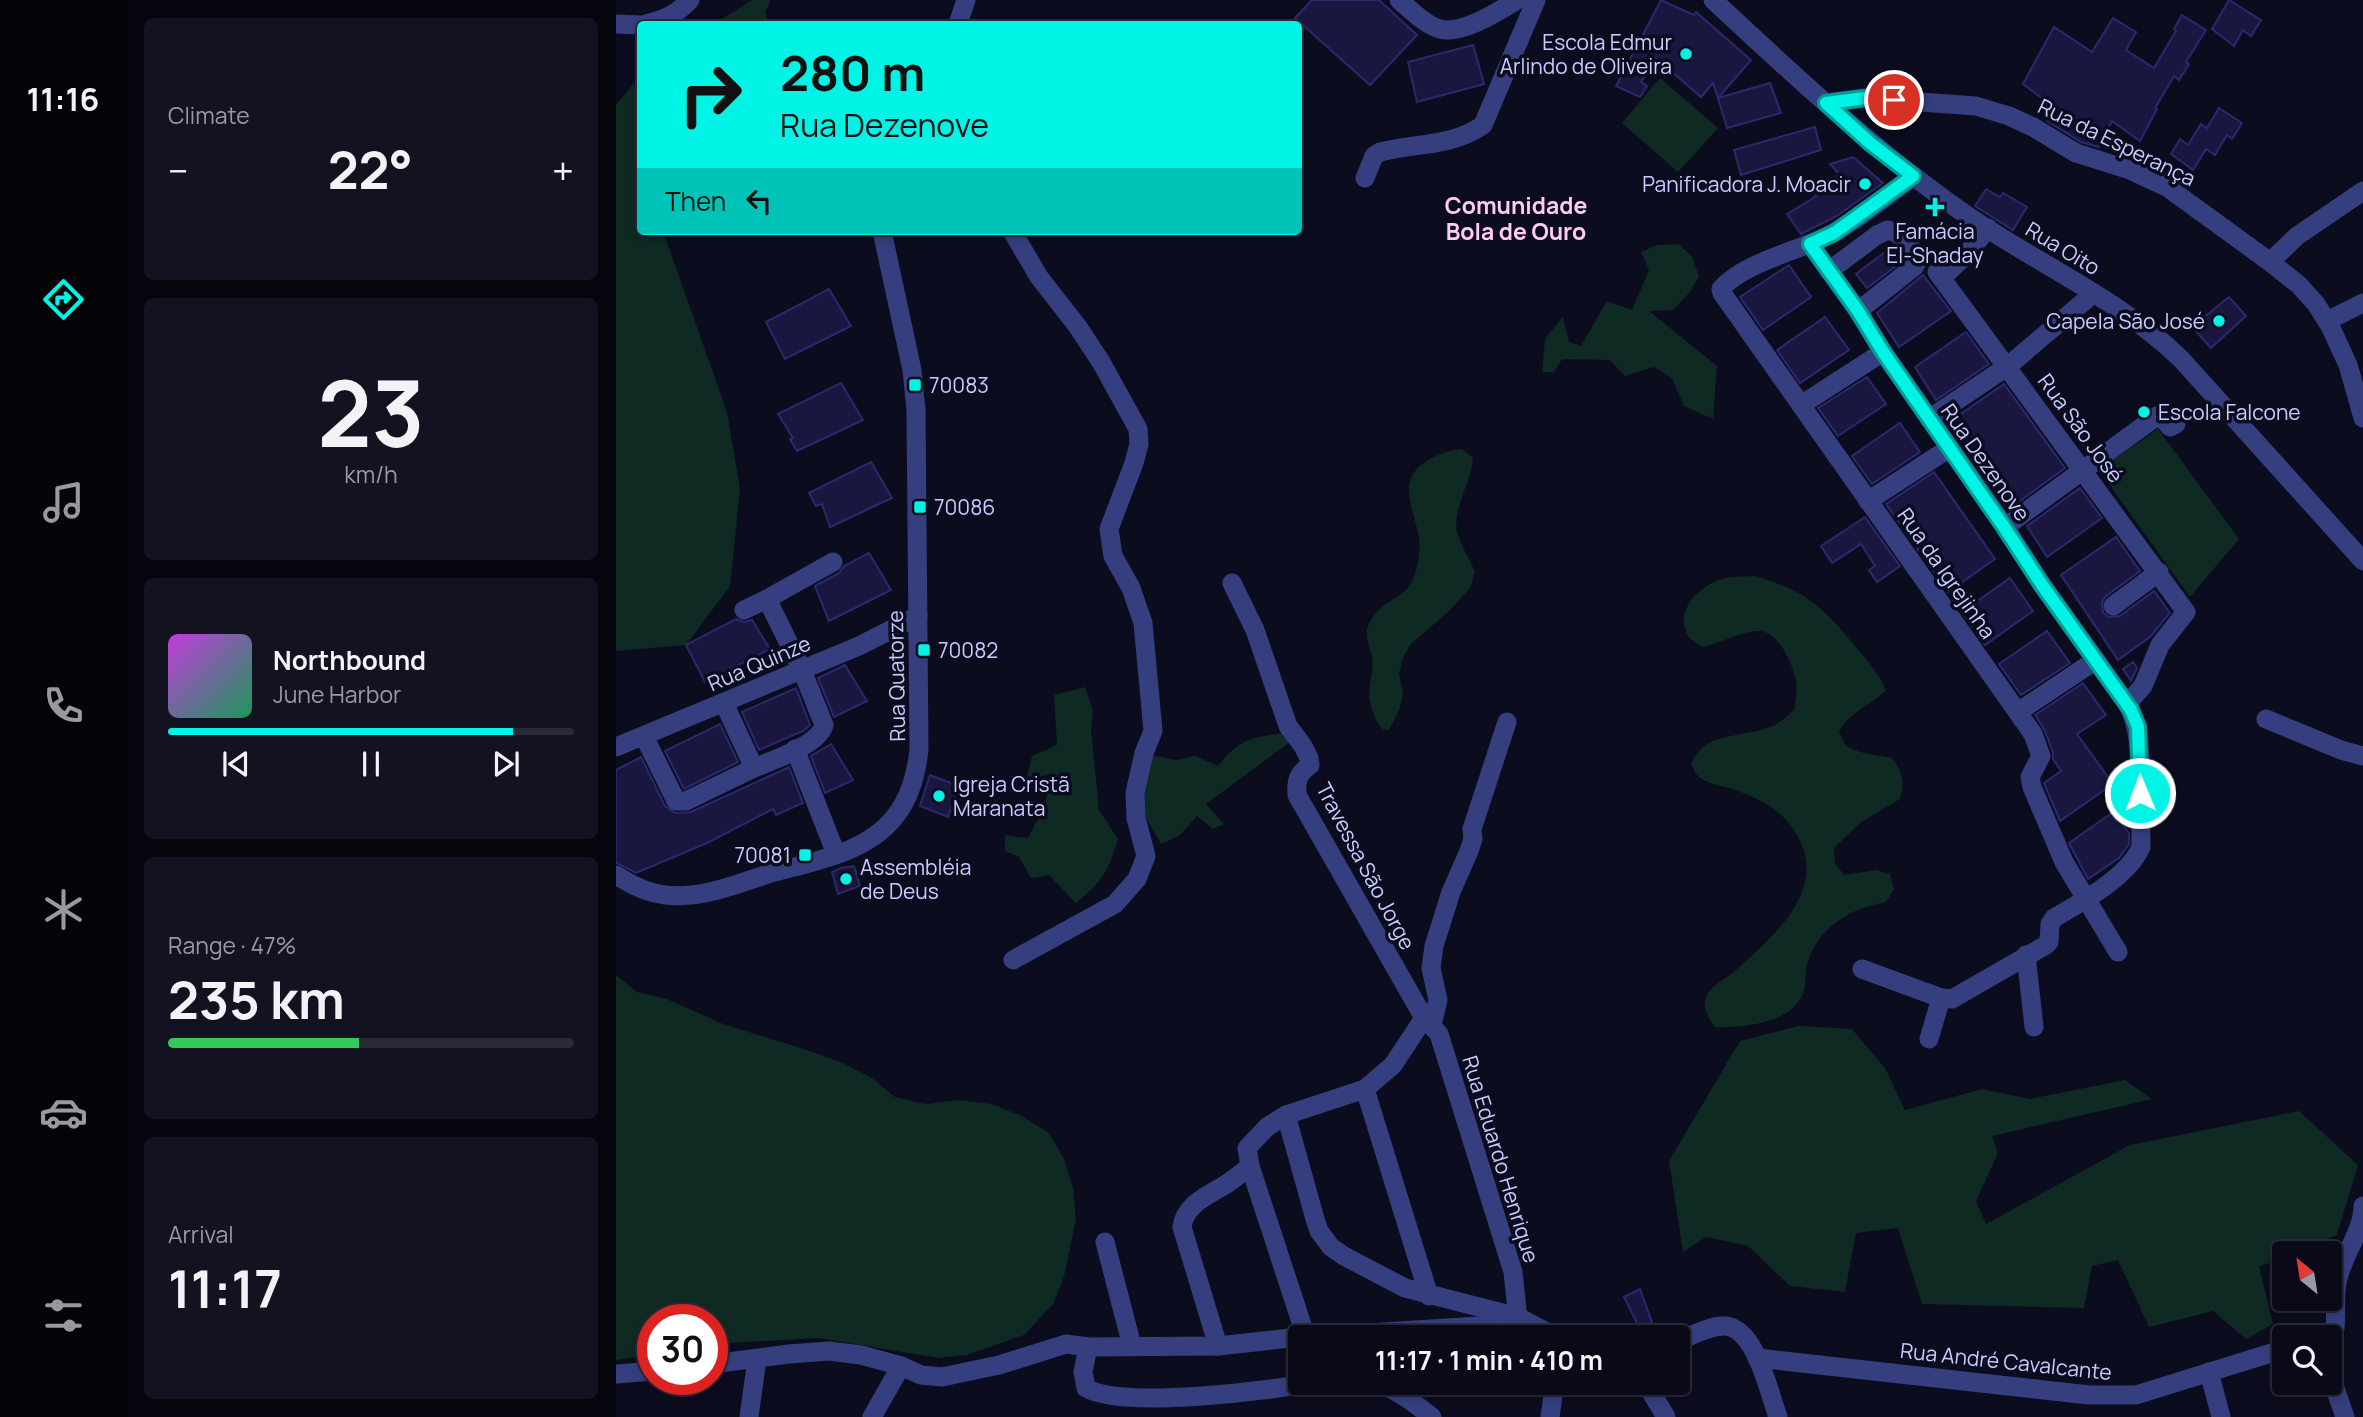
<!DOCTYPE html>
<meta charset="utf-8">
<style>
:root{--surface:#090917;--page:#121220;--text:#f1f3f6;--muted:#999aa1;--line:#292a36;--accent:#00f4e5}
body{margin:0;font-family:Manrope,sans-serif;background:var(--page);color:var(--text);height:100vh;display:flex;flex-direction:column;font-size:26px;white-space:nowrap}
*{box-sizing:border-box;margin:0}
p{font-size:23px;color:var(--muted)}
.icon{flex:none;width:38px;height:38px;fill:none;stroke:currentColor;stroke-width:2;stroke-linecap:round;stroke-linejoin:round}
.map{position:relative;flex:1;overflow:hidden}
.sheet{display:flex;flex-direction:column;gap:18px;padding:18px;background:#05050d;width:490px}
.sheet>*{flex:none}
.hud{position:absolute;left:21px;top:21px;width:665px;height:214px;border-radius:7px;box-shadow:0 4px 10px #0003,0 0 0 2px var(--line);background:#00f4e5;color:#111;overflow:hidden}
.needle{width:46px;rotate:330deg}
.fabs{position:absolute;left:1656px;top:1241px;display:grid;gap:14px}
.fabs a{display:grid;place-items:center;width:70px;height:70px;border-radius:7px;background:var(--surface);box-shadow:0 4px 10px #0003,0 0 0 2px var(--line);font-size:35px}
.speed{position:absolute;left:21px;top:1304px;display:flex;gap:14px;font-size:35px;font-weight:700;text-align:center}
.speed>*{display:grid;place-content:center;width:91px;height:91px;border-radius:50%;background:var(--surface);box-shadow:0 4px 10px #0003,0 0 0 2px var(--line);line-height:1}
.speed .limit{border:10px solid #d22;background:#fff;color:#111}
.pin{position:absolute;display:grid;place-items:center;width:60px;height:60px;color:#fff;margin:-30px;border:4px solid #fff;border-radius:50%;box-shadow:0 2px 7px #0007}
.me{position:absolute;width:77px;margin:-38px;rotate:359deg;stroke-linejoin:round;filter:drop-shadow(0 0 5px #0008)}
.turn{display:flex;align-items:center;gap:24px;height:147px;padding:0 28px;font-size:32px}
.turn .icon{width:91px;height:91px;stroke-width:2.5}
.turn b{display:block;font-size:49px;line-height:60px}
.then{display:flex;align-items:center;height:66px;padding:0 28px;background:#0003;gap:14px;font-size:26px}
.big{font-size:52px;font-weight:700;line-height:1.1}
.sheet .tile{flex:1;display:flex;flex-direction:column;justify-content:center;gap:10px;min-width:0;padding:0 24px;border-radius:10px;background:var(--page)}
.sheet .dial{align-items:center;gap:0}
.dial b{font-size:91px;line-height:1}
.song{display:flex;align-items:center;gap:21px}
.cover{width:84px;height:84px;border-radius:10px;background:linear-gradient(135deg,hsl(290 70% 55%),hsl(150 70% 35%))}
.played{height:7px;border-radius:4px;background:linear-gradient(90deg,var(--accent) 85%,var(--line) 85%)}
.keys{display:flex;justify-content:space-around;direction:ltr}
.heat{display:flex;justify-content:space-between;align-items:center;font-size:38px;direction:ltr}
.charge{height:10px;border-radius:5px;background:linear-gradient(90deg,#34c759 47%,var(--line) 0)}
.trip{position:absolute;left:672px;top:1325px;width:402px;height:70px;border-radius:7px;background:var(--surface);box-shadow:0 4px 10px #0003,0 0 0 2px var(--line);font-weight:700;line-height:70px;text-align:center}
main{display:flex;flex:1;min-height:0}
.dock{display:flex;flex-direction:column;width:126px;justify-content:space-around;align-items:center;background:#040409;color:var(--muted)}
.dock .icon{width:49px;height:49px}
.dock .on{color:var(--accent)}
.dock b{font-size:32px;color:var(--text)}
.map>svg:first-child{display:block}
.green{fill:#0f2923}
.building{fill:#191740;stroke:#2b296c;stroke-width:2}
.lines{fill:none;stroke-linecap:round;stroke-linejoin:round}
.minor{stroke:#353f7f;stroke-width:19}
.route-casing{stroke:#009f95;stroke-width:18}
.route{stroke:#00f4e5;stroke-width:12}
.poi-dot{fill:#00f4e5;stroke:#0c0c1f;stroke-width:2.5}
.labels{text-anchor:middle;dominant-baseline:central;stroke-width:7;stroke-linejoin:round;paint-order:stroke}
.poi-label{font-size:21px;fill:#c9ccff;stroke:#0c0c1f;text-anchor:start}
.street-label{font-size:21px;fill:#c9ccff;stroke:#0c0c1f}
.neighbourhood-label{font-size:23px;font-weight:bold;fill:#ffcbf5;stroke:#0c0c1f}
</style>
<main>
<nav class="dock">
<b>11:16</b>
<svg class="icon on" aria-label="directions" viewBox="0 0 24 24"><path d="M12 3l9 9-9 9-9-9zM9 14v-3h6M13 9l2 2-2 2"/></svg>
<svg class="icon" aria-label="music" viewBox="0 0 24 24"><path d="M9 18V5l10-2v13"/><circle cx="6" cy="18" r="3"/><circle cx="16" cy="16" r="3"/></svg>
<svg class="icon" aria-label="phone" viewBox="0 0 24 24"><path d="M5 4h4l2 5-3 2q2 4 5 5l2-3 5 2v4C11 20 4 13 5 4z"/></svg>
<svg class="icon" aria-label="climate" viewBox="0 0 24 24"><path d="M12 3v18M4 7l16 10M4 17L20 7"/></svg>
<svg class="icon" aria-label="car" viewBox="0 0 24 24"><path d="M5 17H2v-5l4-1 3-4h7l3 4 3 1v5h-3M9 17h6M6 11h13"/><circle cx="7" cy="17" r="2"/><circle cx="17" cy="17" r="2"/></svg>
<svg class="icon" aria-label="filters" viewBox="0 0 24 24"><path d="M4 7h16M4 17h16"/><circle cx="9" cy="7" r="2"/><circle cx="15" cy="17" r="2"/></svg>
</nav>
<section class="sheet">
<div class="tile"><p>Climate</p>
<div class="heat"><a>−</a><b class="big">22°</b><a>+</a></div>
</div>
<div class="tile dial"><b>23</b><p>km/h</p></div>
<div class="tile">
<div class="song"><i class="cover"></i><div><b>Northbound</b><p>June Harbor</p></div></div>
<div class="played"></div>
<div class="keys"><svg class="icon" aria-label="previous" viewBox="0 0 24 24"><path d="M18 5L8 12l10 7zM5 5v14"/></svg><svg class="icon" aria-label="pause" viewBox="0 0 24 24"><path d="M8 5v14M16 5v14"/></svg><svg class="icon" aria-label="next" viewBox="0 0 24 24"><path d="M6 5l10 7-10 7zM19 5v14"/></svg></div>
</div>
<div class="tile"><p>Range · 47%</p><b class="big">235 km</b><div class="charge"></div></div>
<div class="tile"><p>Arrival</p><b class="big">11:17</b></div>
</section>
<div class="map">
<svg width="1747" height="1417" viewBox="0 0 1747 1417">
<rect width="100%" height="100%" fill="#0c0c1f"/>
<g class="green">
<polygon points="136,0 155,0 149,12 153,24 98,24"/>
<polygon points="24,76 24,231 50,231 48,234 111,412 124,489 114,586 70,645 0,651 0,105"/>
<polygon points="1044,78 1102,128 1062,172 1006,123"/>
<polygon points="1062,244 1076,256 1083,277 1073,293 1057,310 1033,311 1101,366 1097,419 1068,406 1056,378 1038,367 1009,376 994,360 946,359 938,372 926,372 929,339 947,317 953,342 965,346 991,301 1016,310 1033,270 1025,252 1041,245"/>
<polygon points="1542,429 1623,539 1574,597 1483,470"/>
<path d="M 846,449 L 857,458 C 856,483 836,507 841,532 C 845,546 854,559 859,572 L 854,588 L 833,611 L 794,645 L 787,658 L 783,673 L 787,693 L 784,708 L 773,730 L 766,729 C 757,716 751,700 754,684 C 755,675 758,665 756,657 C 753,640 745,635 757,617 C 771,596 791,601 800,571 C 803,561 804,549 803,539 C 800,512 778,480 811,461 C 823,454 832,450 846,449 Z"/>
<path d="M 1139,576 C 1191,592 1205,605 1239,646 C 1251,661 1263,673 1270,690 C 1254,707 1233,711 1223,732 L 1230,746 L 1244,752 L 1276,758 C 1287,773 1289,782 1284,799 L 1244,823 L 1218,848 L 1219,863 L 1228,875 L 1260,870 L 1274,874 L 1278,889 L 1270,902 C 1234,909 1202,926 1191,965 C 1188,975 1191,986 1186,996 C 1172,1024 1126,1028 1099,1027 C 1093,1018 1086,1009 1090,998 C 1095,984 1111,979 1121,969 C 1155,938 1206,896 1186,845 C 1172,812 1145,798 1113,788 C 1103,786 1091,783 1083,777 C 1079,774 1077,768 1075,763 C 1091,731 1120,739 1151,728 C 1162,725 1170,717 1178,710 C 1180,699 1182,687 1179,677 C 1175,661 1162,632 1144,631 C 1127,630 1104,644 1086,647 C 1082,644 1075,640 1073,637 C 1056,612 1084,585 1106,579 C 1116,576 1128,577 1139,576 Z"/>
<path d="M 469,687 L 477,711 L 475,729 L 483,810 L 502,839 C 492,872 487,881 460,903 L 433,875 L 415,878 L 403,857 L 389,851 L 389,835 L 412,838 L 429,805 L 435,774 L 410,780 L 416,756 L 441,745 L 438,695 Z"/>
<path d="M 668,733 L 674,742 L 590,804 L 608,824 L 597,829 L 581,816 L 564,835 L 545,844 L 526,811 L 535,755 L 560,760 L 579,756 L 602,766 C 622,740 636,737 668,733 Z"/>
<polygon points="0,975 21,992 51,999 107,1024 194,1051 227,1063 256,1078 279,1097 309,1104 341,1100 376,1104 406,1116 433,1133 448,1159 457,1188 460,1219 448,1277 437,1304 408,1335 351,1355 322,1358 203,1338 96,1344 96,1320 37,1320 37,1354 0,1360"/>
<polygon points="1183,1026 1236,1029 1269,1068 1289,1110 1366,1089 1414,1099 1509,1080 1536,1099 1376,1136 1382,1153 1360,1201 1370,1224 1514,1145 1683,1111 1742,1165 1721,1235 1677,1253 1668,1253 1668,1257 1643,1267 1657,1324 1630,1339 1597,1311 1533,1327 1502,1260 1476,1266 1468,1308 1306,1304 1282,1228 1240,1233 1229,1292 1174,1286 1132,1246 1090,1237 1067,1252 1053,1161 1124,1041"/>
</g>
<g class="building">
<polygon points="696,0 763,0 801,35 754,85 679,18"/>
<polygon points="1045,0 1078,15 1080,12 1135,60 1102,98 1097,83 1085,97 1040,58 1025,82 1031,86 1024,97 1000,86"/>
<polygon points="1613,0 1645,20 1635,36 1627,30 1618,46 1596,29"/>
<polygon points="1566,15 1590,30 1570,62 1573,64 1563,80 1558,76 1539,108 1541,109 1524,141 1496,121 1483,147 1465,142 1431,121 1438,109 1436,106 1407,84 1438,27 1476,52 1497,18 1520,32 1510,50 1538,68 1560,31 1558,29"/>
<polygon points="857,45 868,84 801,102 792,62"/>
<polygon points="1154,83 1165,113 1111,128 1102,98"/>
<polygon points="1603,108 1626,123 1616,139 1611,135 1599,155 1590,149 1577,170 1555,154 1564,139 1572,145 1585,124 1591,128"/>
<polygon points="1199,127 1205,150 1125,175 1118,150"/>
<polygon points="1237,157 1267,183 1221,216 1185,234 1171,214 1196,199 1223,174 1214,164"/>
<polygon points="1370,189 1384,197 1387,193 1411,207 1397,230 1359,206"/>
<polygon points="1277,246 1288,260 1251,288 1240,274"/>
<polygon points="1173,265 1195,297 1147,330 1124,297"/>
<polygon points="1307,275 1335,311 1283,347 1261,313"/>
<polygon points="213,289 235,326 169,359 150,322"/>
<polygon points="1613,297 1630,316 1595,348 1576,327"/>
<polygon points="1209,317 1233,350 1184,383 1161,350"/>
<polygon points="1350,332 1373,364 1320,400 1299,367"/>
<polygon points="1251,377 1270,404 1222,436 1202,408"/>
<polygon points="225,383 247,420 181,451 174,439 177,438 162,414"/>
<polygon points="1388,384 1449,468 1397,506 1336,420"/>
<polygon points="1284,423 1304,452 1256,484 1236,456"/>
<polygon points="255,462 276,498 214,527 206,504 200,506 193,493"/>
<polygon points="1318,472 1379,559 1332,592 1270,504"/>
<polygon points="1464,488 1486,518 1431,557 1411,526"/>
<polygon points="1249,517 1284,566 1261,582 1253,570 1259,566 1245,544 1216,563 1205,546"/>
<polygon points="1500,537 1524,571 1489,597 1486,602 1487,613 1493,617 1504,616 1538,591 1554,613 1534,637 1502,660 1445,575"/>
<polygon points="253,553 275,590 213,621 199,586 223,573 228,566"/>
<polygon points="1394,578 1417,611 1369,645 1346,612"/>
<polygon points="120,619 128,622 136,620 154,649 89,682 70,645"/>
<polygon points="1431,631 1454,663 1405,695 1383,664"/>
<polygon points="1517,662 1521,668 1515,681 1507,669"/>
<polygon points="229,665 251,701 218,717 202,678"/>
<polygon points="1467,683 1490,715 1461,734 1497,784 1444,821 1428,783 1445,771 1437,759 1437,752 1428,729 1419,715"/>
<polygon points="180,688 194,725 187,731 143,750 126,712"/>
<polygon points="104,724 122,762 68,789 49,751"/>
<polygon points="215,744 237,780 209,793 195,756"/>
<polygon points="25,757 49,806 59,813 75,812 173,767 187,803 160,815 157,809 91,843 20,873 0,863 0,770"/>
<polygon points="314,775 343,786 332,817 304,806"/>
<polygon points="1497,812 1513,833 1513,844 1503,858 1472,879 1453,843"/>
<polygon points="238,866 244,886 222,894 216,872 225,868"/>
<polygon points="1024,1289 1037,1325 1024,1329 1008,1297"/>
</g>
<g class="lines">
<g class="minor">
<path d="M 783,0 C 795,10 809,25 824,29 C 846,35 883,11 901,0"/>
<path d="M 1097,0 C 1178,75 1258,151 1349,214 C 1420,263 1502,298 1565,359 L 1747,561"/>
<polyline points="0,24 24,25"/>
<path d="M 30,24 C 48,20 61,14 74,0"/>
<polyline points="342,24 350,0"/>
<polyline points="1210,103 1249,98 1360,106 1393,116 1417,127 1460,153 1514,170 1551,187 1654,262 1683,285 1700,304 1714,326 1732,365 1747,418"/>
<path d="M 1298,176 C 1271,195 1246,217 1217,233 C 1187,250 1127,262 1105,289 L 1106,293 L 1417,734 L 1425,756 L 1414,777 L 1416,787 L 1448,862 L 1502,952"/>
<path d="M 749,178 L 758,156 L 764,152 C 798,143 836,147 867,125 L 920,0"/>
<polyline points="396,231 423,277 462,327 485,362 522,429 523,444 518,463 493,529 497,556 515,588 527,623 537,731 528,753 519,793 520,818 530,856 521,879 499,904 397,960"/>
<path d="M 1194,244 L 1242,311 L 1267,352 L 1389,527 L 1426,585 L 1511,704 C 1530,733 1524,810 1525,847 C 1512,877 1466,902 1438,918 L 1434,924 L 1433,942 L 1430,945 L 1336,999 L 1325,998 L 1246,969"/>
<polyline points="1654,262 1681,236 1747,191"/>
<path d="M 1213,271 L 1261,235 L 1272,230 C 1286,233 1299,249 1301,262 L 1298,267 L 1242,311"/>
<polyline points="1321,272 1570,612 1544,645 1527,686 1511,704"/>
<polyline points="1326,278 1351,254 1372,228"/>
<polyline points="1711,321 1747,303"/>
<polyline points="1185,405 1267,352"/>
<polyline points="1313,419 1392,366 1478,293"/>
<polyline points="1252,501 1332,449"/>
<polyline points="1389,527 1541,416 1544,415 1554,427 1560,424"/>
<path d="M 616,583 L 639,630 L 672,726 L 687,746 L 693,758 L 694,765 C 682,774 680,780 681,795 L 808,1018 L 823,1034 L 897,1272 L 902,1319 L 895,1324 L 688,1337"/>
<polyline points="151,599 217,562"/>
<polyline points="1497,606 1543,572"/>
<path d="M 108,703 L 138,768 C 157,760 203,745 208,725 L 186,670 L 151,599 L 128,610"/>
<polyline points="1402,712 1480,660"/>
<polyline points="1650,719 1725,750 1747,756"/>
<polyline points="28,736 60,801 70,801 138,768"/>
<polyline points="0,747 243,646 302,616"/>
<polyline points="179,749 220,854"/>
<path d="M 0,875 C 15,885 31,893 49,895 C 86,899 118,885 152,874 C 194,862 248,854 277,819 C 294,799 300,775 303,750 L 300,410 L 296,370 L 266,231"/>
<polyline points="1410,955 1418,1027"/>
<polyline points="816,1025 822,1000 815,968 818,946 835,892 853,851 857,839 856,829 891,722"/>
<polyline points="1313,1039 1325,998"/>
<polyline points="749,1089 813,1296"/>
<polyline points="670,1115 699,1219 703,1231 715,1247 728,1256 789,1288 902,1317 940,1337"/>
<polyline points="489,1242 516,1346"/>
<polyline points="690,1337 634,1166 631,1148 651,1127 670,1115 749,1089 777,1065 808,1018"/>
<polyline points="973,1337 991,1337"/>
<path d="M 1062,1341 C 1076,1336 1094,1325 1109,1326 C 1140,1328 1153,1393 1162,1417"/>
<path d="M 602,1346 L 566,1227 C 569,1203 594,1195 612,1183 C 619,1178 627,1172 634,1166"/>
<path d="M 472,1347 L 467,1372 L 470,1388 C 509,1410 654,1390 702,1382"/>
<path d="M 1713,1348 C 1724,1328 1717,1304 1721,1283 C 1726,1255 1747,1232 1747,1206"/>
<polyline points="1141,1358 1473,1395 1520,1395 1668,1349"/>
<polyline points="96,1364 173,1354 213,1351 245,1355 285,1366 305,1375 326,1377 383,1365 450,1344 472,1347 602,1346 684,1337"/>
<polyline points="1713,1371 1729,1417"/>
<polyline points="1593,1372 1605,1417"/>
<polyline points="0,1374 37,1371"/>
<path d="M 757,1382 C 780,1389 797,1402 816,1417"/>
<polyline points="1029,1382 1050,1417"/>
<polyline points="133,1417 141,1359"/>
<polyline points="256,1417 285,1366"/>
<polyline points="934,1417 939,1382"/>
</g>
</g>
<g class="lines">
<g class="route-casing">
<polyline id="route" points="1278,100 1249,98 1210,103 1254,143 1297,176 1218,233 1194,244 1242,311 1267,352 1388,527 1426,585 1515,710 1522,727 1524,793"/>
</g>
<use href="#route" class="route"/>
</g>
<g class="poi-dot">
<circle cx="1070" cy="54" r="7"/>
<circle cx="1249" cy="184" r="7"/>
<path d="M1315.5 196.5h7v7h7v7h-7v7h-7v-7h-7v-7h7z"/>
<circle cx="1603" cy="321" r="7"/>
<rect x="292" y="378" width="14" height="14" rx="3.5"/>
<circle cx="1528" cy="412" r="7"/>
<rect x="297" y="500" width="14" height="14" rx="3.5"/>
<rect x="301" y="643" width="14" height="14" rx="3.5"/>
<circle cx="323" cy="796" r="7"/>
<rect x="182" y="848" width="14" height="14" rx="3.5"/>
<circle cx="230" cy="879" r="7"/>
</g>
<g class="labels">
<g class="poi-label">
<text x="1056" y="42" text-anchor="end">Escola Edmur<tspan x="1056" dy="24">Arlindo de Oliveira</tspan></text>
<text x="1235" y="184" text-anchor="end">Panificadora J. Moacir</text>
<text x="1319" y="231" text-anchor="middle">Famácia<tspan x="1319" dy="24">El-Shaday</tspan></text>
<text x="1589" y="321" text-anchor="end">Capela São José</text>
<text x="313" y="385">70083</text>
<text x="1542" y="412">Escola Falcone</text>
<text x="318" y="507">70086</text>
<text x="322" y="650">70082</text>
<text x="337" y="784">Igreja Cristã<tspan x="337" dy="24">Maranata</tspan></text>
<text x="175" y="855" text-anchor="end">70081</text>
<text x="244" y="867">Assembléia<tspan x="244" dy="24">de Deus</tspan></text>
</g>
<g class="street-label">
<text transform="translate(1501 142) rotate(26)">Rua da Esperança</text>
<text transform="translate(1447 248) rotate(31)">Rua Oito</text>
<text transform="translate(1465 428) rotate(54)">Rua São José</text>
<text transform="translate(1370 462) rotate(55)">Rua Dezenove</text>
<text transform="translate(1331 573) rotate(55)">Rua da Igrejinha</text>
<text transform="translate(143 663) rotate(-23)">Rua Quinze</text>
<text transform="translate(280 676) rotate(-91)">Rua Quatorze</text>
<text transform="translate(750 866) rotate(62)">Travessa São Jorge</text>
<text transform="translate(885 1159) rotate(73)">Rua Eduardo Henrique</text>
<text transform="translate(1390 1361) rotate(6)">Rua André Cavalcante</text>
</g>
<g class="neighbourhood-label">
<text x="900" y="205">Comunidade<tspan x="900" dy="26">Bola de Ouro</tspan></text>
</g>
</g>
</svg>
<div class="fabs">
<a><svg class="needle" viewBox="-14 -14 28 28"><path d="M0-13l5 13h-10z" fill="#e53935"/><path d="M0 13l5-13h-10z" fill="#999aa1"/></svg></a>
<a><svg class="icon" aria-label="search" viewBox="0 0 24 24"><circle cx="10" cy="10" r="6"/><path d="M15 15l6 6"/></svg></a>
</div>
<div class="speed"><div class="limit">30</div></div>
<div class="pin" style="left:1278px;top:100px;background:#d93025"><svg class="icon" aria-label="arrive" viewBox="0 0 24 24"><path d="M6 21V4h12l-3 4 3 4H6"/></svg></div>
<svg class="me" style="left:1524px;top:793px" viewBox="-20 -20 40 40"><circle r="17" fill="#00f4e5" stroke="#fff" stroke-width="3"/><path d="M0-11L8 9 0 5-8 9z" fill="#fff"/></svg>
<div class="trip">11:17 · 1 min · 410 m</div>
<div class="hud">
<div class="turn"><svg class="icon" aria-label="right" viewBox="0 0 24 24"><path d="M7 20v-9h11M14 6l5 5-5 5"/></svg><div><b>280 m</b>Rua Dezenove</div></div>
<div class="then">Then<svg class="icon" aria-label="left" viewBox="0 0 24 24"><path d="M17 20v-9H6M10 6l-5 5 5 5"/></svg></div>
</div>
</div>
</main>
